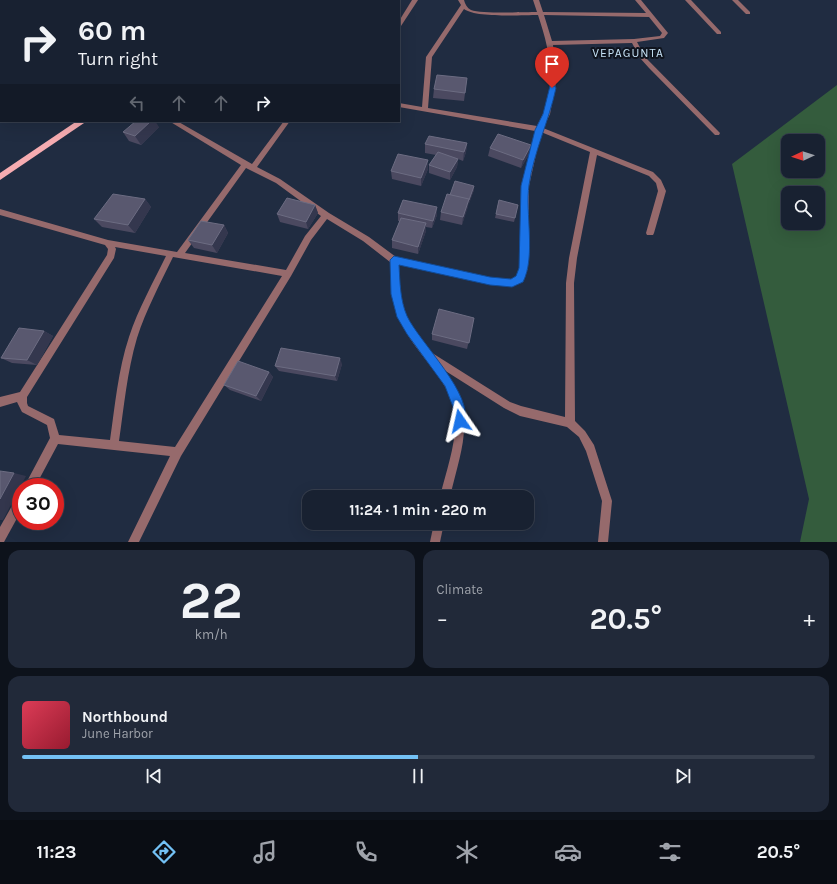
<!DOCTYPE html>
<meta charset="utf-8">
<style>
:root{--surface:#182131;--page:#212939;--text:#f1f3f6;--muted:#9fa3ab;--line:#363e4d;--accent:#73c1f5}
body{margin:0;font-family:Karla,sans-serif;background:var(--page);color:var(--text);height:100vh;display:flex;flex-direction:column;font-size:15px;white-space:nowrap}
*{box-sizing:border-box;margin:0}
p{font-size:13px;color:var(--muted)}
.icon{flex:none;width:22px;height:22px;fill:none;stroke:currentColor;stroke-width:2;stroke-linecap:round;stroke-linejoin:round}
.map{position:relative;height:542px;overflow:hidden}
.details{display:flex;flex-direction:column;gap:8px;padding:8px;background:#0d121b;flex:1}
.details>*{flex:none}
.banner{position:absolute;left:0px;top:0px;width:400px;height:122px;box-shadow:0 4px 16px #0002,0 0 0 1px var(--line);background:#182131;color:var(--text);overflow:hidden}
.needle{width:26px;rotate:266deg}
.tools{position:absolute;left:781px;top:134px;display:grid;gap:8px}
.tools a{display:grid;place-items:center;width:44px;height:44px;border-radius:8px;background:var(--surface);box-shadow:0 4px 16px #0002,0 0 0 1px var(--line);font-size:20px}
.speed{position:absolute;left:12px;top:478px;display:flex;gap:8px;font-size:20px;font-weight:700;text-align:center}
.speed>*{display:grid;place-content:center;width:52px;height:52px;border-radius:50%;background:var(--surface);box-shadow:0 4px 16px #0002,0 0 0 1px var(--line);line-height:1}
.speed .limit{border:6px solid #d22;background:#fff;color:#111}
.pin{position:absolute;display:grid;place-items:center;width:34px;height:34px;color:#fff;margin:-41px -17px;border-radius:50% 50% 50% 0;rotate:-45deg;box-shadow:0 0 4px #0007}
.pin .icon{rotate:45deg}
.me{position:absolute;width:44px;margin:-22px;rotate:349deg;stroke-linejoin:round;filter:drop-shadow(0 0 3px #0008)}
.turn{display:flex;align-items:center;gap:14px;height:84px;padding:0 12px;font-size:18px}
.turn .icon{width:52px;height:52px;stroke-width:2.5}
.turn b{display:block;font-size:28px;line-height:34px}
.lanes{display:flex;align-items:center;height:38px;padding:0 12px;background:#0003;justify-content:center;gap:20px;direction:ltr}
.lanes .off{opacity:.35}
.big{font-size:30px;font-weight:700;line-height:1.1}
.details .widget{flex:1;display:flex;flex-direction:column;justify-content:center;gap:6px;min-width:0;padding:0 14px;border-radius:12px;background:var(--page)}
.details .dial{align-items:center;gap:0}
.dial b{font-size:52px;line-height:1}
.song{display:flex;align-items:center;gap:12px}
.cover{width:48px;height:48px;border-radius:6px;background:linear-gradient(135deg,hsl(350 70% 55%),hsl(350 70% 35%))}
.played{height:4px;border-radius:2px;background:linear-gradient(90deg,var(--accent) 50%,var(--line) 50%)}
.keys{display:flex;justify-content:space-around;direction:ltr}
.heat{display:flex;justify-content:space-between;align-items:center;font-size:22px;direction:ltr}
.details .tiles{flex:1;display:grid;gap:8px;grid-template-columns:1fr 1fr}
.widget:last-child{grid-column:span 2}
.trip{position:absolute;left:302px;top:490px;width:232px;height:40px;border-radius:12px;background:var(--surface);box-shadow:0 4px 16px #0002,0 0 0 1px var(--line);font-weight:700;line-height:40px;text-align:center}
.dock{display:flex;height:64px;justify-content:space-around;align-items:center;background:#0a0d14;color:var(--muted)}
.dock .icon{width:28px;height:28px}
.dock .current{color:var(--accent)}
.dock b{font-size:18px;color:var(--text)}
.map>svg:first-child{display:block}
.forest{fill:#345c3d;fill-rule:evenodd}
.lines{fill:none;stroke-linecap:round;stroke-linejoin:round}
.street{fill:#966a6c;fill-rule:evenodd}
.primary{fill:#f6acb1;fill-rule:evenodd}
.wall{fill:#4b4960}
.shaded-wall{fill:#34374e}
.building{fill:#59586f;stroke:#6c6c82}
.route{fill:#1a73e8;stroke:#114b97}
.labels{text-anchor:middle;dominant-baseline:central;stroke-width:4;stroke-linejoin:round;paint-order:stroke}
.far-quarter-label{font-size:12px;letter-spacing:1px;fill:#c6e2f6;stroke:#0f141e}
</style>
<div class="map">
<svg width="837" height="542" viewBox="0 0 837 542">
<rect width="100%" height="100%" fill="#202c41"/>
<path class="forest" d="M 837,85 L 837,542 L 800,542 L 809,499 L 732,164 ZM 788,141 L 818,141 L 818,171 L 788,171 ZM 788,193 L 818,193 L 818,223 L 788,223 Z"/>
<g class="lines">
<g class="street">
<rect x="37" y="0" width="6" height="1"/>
<polygon points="63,0 69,0 62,1"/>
<polygon points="412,0 418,0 401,26 399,27 399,21"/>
<path d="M 458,0 L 464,0 C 465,4 467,8 471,10 C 482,14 524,12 537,12 L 533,0 L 539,0 L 543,12 L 646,13 L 635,0 L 641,0 L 668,33 L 664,38 L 637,42 L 645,57 L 720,133 L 719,135 L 715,135 L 649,68 L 640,58 L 632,43 L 553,45 L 557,77 L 550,114 L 543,128 L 653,172 L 661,180 L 666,191 L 654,233 L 653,235 L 647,235 L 646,233 L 658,191 L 656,183 L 649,176 L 597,155 L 577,258 L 574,283 L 575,421 L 585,431 L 594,445 L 612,501 L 608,542 L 598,542 L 602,501 L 586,451 L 579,437 L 567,427 L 520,416 L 504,408 L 444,370 C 477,418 462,445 450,497 L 440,497 C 446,471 457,443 455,416 C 452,383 422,360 406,332 C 392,310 391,286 390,262 L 363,241 L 327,219 L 311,240 L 291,276 L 181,456 L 139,542 L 128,542 L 170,456 L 58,444 L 35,487 L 24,487 L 50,438 L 47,425 L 22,412 L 17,402 L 0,407 L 0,397 L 20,392 L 107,255 L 108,249 L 105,245 L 0,215 L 0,209 L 108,240 L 177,252 L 241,165 L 169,121 L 177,121 L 252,164 L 284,121 L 290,121 L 257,167 L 280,179 L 329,213 L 369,237 L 396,257 L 490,278 L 511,279 L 517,277 L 520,268 L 521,186 L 535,131 L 399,107 L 399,103 L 422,107 L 426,57 L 461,5 ZM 464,9 C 476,18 522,15 538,15 C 551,54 558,89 537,126 L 428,108 L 432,57 ZM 544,15 L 649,17 L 662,33 L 660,36 L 634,39 L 552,41 ZM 541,132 L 590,152 L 569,258 L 566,283 L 565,417 L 521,406 L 510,402 L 429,351 L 411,326 L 406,316 L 401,296 L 398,264 L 490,284 L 512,287 L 523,281 L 528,268 L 529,186 ZM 246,168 L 276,183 L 321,216 L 305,236 L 286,270 L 185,253 ZM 115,247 L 166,256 C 153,283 138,309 129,337 C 118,370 115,406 110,440 L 59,435 L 54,419 L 28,406 L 27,403 L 27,397 L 114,258 L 116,249 ZM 173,257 L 282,276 L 175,447 L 119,441 C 124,407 127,372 137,338 C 146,310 160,284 173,257 Z"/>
<polygon points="685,0 691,0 721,32 721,34 717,34"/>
<polygon points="732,0 738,0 750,12 750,14 746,14"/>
<polygon points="1,51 1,56 0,57 0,52"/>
<rect x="0" y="82" width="1" height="4"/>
<polygon points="21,496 21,511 4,542 0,542 0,527 17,497"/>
<polygon points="434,523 444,523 440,542 430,542"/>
</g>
<polygon class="primary" points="77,121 87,121 0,180 0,173"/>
</g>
<g class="wall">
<polygon points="467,78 464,101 433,98 434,89"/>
<polygon points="159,127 141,145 129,141 123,132"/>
<polygon points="467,143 466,152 463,161 458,159 457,167 450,180 429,173 429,165 436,155 425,153 425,144"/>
<polygon points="490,148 529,154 521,168 488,156"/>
<polygon points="428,169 421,186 392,179 391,171"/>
<polygon points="474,190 468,204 462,225 440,220 441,212 450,195"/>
<polygon points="145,199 151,207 135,233 102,227 94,219"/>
<polygon points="499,200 518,205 514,222 495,218"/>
<polygon points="315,205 318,213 308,229 280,222 277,214"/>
<polygon points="398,213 437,215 432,228 426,227 426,231 418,254 392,248 392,240 400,221 398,221"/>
<polygon points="224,225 228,233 217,253 194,248 188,240"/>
<polygon points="474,318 467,349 432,340 432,334"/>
<polygon points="44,331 53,336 37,365 12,363 1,358"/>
<polygon points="342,364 337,381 279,371 275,366"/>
<polygon points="269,372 273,377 261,401 230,390 224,385"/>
</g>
<g class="shaded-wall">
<polygon points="151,121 155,121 159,127 141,145 135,136"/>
<polygon points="467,143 466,152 463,161 464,152"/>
<polygon points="531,145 529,154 521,168 523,160"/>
<polygon points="458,159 457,167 450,180 450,172"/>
<polygon points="428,160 428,169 421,186 421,178"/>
<polygon points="474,186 474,190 469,204 469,200"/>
<polygon points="145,199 151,207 135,233 128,225"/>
<polygon points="469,199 468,207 462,225 463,217"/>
<polygon points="315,205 318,213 308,229 306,222"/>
<polygon points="437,207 437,215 432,228 433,221"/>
<polygon points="426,223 426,231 418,254 418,247"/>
<polygon points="224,225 228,233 217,253 212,245"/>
<polygon points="44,331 53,336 37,365 27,360"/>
<polygon points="340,358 342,364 337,381 335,376"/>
<polygon points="269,372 273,377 261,401 256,396"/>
<polygon points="14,473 26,476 3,520 0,520 0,499"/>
</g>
<g class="building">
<polygon points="437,75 467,78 465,93 434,89"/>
<polygon points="136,121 151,121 135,136 123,132"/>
<polygon points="498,134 531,145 523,160 490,148"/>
<polygon points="429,136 467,143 464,152 425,144"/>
<polygon points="438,152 458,159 450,172 429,165"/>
<polygon points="398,154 428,160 421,178 391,171"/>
<polygon points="455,181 474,186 469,200 450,195"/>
<polygon points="113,194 145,199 128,225 94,219"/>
<polygon points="447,194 469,199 463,217 441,212"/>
<polygon points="287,198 315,205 306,222 277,214"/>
<polygon points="403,200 437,207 433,221 398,213"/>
<polygon points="499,200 518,205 515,218 496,214"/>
<polygon points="401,218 426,223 418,247 392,240"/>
<polygon points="201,221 224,225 212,245 188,240"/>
<polygon points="439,309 474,318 469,343 432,334"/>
<polygon points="19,328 44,331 27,360 1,358"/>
<polygon points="281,348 340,358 335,376 275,366"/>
<polygon points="238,361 269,372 256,396 224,385"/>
<polygon points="0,471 14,473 0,499"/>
</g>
<path class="route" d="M 550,86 L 555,86 L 556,88 C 549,121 534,151 529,185 C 525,213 536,256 523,282 L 512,287 L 490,285 L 399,265 C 400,282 400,300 407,316 C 419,342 476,396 464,425 L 460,427 L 456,425 L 453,407 L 445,386 L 407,334 L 397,317 L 391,294 L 390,260 L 394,256 L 490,277 L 511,279 L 516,276 L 519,268 L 521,186 L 535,130 L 543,114 Z"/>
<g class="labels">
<g class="far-quarter-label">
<text x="628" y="53">VEPAGUNTA</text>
</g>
</g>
</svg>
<div class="tools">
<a><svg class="needle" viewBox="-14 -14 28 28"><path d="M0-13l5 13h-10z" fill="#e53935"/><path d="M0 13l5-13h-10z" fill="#9fa3ab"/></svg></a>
<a><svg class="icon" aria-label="search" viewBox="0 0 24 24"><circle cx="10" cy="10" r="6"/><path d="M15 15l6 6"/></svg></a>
</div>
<div class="speed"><div class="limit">30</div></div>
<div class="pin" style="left:552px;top:88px;background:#d93025"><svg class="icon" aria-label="arrive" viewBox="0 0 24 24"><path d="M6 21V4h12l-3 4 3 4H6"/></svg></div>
<svg class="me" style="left:460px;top:421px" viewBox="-20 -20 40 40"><path d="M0-17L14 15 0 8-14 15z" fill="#1a73e8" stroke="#fff" stroke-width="4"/></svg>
<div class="trip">11:24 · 1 min · 220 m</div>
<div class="banner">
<div class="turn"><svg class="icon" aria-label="right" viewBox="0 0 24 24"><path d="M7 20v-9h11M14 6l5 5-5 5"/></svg><div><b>60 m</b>Turn right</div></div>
<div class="lanes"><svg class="icon off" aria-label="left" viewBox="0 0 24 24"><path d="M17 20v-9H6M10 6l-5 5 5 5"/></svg><svg class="icon off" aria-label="ahead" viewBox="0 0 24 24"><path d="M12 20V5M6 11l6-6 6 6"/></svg><svg class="icon off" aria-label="ahead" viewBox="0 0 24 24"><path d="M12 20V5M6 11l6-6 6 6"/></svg><svg class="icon" aria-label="right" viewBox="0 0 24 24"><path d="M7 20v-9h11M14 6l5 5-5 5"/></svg></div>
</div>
</div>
<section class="details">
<div class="tiles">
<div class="widget dial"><b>22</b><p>km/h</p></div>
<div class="widget"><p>Climate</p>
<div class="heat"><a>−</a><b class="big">20.5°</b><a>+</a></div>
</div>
<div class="widget">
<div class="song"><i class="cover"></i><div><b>Northbound</b><p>June Harbor</p></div></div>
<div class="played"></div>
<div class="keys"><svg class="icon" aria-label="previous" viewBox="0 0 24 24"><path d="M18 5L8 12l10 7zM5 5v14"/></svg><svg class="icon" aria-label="pause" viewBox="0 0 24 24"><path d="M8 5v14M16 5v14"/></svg><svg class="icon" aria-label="next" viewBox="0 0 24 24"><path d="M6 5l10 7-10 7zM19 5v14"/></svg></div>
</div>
</div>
</section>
<nav class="dock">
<b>11:23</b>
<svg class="icon current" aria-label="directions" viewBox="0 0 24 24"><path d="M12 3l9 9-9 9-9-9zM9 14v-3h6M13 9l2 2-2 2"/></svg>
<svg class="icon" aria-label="music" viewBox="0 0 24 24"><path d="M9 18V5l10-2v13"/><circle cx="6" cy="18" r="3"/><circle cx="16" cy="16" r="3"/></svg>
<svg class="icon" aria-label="phone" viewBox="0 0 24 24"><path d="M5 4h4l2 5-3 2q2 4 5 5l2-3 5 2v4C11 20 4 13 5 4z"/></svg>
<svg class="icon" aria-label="climate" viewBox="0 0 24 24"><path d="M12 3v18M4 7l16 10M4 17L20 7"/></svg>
<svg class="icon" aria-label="car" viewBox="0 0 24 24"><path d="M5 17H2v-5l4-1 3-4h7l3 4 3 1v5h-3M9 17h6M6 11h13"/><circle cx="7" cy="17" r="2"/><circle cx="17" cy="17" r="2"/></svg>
<svg class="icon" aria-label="filters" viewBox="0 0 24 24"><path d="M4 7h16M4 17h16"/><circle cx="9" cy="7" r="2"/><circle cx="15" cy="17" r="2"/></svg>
<b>20.5°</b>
</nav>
